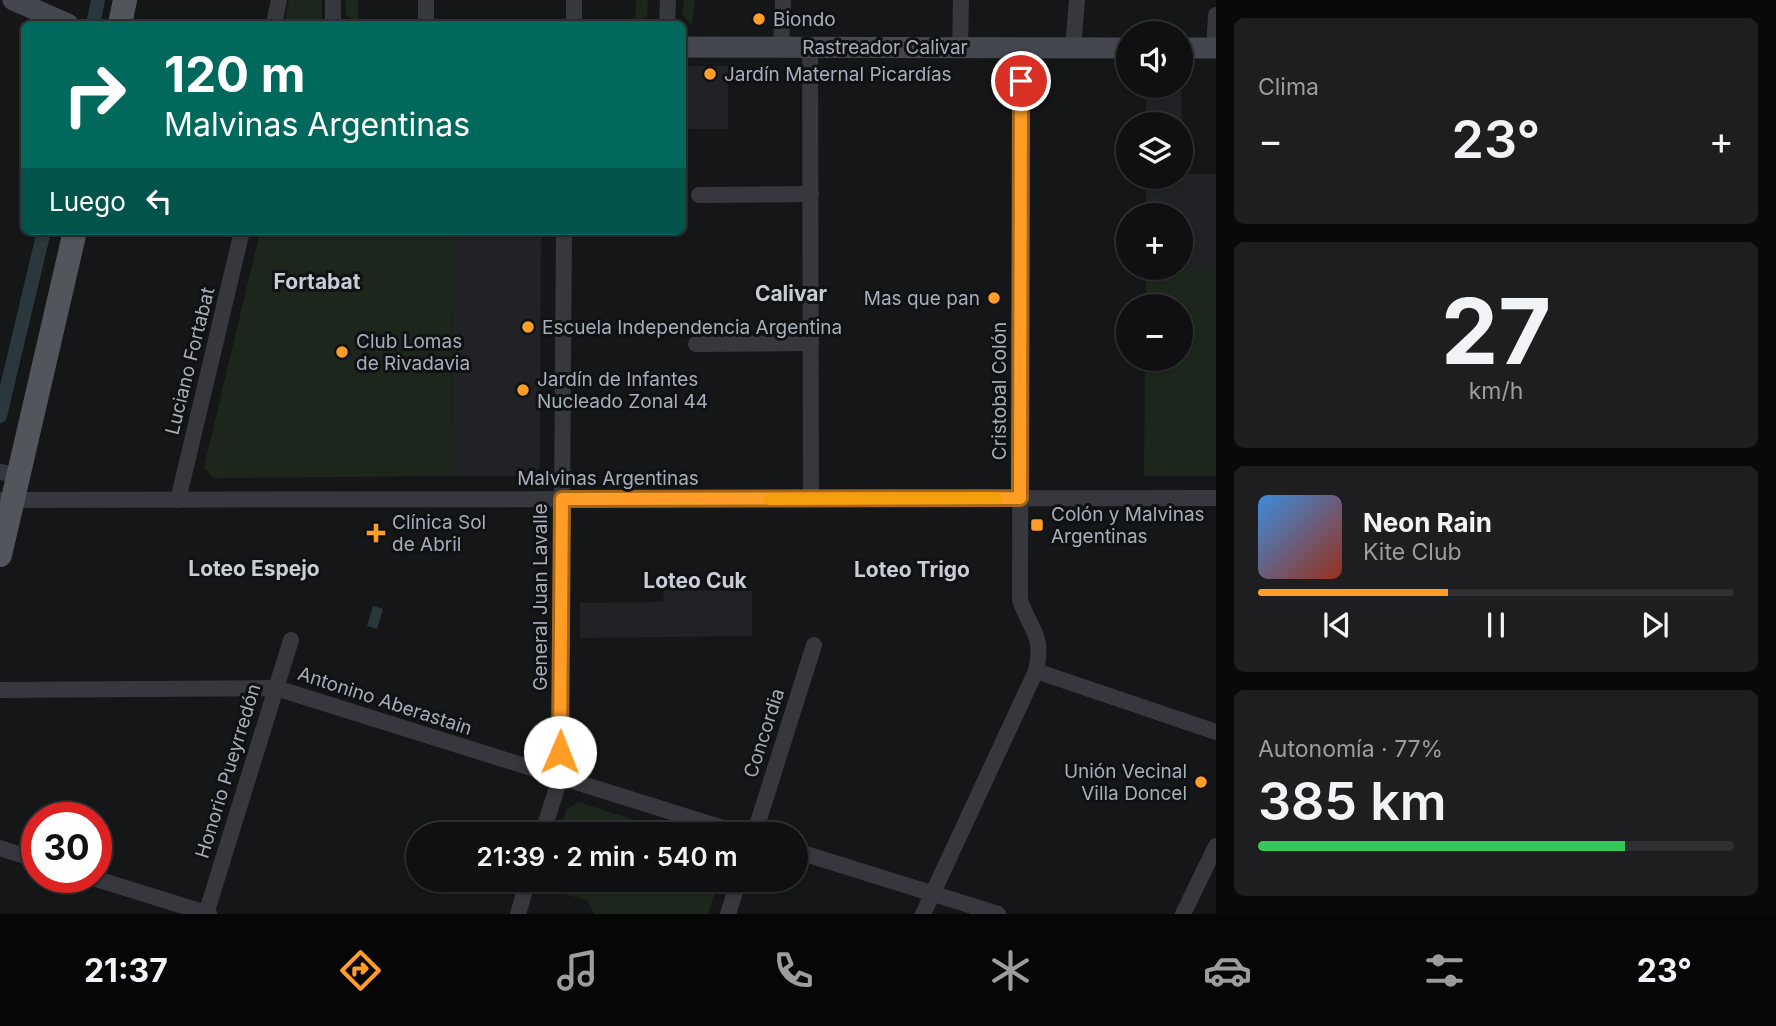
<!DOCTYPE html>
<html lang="es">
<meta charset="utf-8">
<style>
:root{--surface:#101012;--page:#1e1e20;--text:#f1f3f6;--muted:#9c9d9f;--line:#303032;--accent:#ff9d26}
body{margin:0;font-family:Inter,sans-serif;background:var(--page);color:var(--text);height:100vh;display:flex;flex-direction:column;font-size:26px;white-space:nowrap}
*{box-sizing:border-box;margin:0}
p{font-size:23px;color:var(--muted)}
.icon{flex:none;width:38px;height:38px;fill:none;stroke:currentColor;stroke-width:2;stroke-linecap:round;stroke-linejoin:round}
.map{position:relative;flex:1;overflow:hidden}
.panel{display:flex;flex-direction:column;gap:18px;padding:18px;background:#09090a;width:560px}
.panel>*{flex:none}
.hud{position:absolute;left:21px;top:21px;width:665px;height:214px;border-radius:10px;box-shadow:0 2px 5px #0004,0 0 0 2px var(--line);background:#00695c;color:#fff;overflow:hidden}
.tools{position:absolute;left:1116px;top:21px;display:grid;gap:14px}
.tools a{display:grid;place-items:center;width:77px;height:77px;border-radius:50%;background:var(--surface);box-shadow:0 2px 5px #0004,0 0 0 2px var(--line);font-size:35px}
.speed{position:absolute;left:21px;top:802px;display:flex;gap:14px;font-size:35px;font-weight:700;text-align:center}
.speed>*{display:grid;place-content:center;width:91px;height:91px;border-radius:50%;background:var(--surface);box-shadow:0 2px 5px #0004,0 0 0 2px var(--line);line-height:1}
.speed .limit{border:10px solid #d22;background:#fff;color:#111}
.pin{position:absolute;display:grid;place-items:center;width:60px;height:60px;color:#fff;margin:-30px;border:4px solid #fff;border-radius:50%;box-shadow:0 2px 7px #0007}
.me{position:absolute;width:77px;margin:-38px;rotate:1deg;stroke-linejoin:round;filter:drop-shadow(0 0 5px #0008)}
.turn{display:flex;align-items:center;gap:24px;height:147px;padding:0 28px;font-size:32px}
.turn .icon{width:91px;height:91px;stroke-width:2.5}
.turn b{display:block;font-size:49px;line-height:60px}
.then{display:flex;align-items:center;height:66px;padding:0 28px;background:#0003;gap:14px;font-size:26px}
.big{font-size:52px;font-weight:600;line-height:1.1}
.panel .widget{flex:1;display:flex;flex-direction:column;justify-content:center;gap:10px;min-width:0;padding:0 24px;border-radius:10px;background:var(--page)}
.panel .dial{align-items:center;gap:0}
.dial b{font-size:91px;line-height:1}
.song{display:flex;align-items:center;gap:21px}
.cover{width:84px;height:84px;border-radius:10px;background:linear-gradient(135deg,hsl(210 70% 55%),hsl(10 70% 35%))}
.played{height:7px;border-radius:4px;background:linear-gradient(90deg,var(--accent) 40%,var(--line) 40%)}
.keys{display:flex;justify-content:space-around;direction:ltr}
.heat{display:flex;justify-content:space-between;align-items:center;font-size:38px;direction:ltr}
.charge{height:10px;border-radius:5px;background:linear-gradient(90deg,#34c759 77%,var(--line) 0)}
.trip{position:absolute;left:406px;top:822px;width:402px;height:70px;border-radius:35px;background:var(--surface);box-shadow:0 2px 5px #0004,0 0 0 2px var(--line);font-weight:600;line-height:70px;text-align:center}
.menu{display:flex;height:112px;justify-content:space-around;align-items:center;background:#060607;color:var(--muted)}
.menu .icon{width:49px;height:49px}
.menu .active{color:var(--accent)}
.menu b{font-size:32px;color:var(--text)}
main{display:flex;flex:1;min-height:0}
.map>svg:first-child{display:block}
.built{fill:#212225}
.green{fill:#1d261d}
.water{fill:#2a373c}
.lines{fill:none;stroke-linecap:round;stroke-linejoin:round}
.canal{stroke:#2a373c;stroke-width:14}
.minor{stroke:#36383d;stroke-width:16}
.secondary{stroke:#44474d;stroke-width:21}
.primary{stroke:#52555c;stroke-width:24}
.route-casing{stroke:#a66619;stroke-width:18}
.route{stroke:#ff9d26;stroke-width:12}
.slow{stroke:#f59e0b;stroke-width:12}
.poi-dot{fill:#ff9d26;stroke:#101113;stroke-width:2.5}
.labels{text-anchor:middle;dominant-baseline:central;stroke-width:6;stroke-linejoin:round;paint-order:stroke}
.poi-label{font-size:19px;fill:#a6aeb9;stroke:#101113;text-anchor:start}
.street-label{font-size:19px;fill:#a6aeb9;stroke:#101113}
.neighbourhood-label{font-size:21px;font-weight:bold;fill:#c8ccd4;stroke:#101113}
</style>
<main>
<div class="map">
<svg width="1216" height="914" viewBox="0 0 1216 914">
<rect width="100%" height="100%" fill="#151618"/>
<g class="built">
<rect x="688" y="66" width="40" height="63"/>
<polygon points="1181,69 1183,174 1216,174 1216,269 1146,269 1181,268 1181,215 1146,215 1146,177 1181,177 1181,124 1146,124 1146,86 1181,86"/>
<polygon points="453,231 537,231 541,235 540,467 531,476 452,476"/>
<polygon points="664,590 752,591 752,636 580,638 580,603 663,602"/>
</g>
<g class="green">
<polygon points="289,0 322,0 322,18 316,24 291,24 285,17"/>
<polygon points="345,0 358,0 358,24 354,24 346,14"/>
<polygon points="636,0 648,0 647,16 635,24"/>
<polygon points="684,0 695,0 692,26 682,14"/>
<polygon points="264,231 453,231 452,476 213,478 204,467 259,236"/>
<polygon points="1146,269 1216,269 1216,476 1144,476 1145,359 1181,359 1181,306 1146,306"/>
<polygon points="578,802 682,835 558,835 567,809"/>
<polygon points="544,880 719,880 708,914 594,914 587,900 542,889"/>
</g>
<polygon class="water" points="373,606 383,609 377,629 367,626"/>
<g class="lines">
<g class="canal">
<polyline points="93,24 98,0"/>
<polyline points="0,416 44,231"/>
</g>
<g class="minor">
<polyline points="274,24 279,0"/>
<polyline points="333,24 333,0"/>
<polyline points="426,24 426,0"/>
<polyline points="574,24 574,0"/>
<polyline points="667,24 668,0"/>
<polyline points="781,47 783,0"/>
<polyline points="810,47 811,499"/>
<polyline points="960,48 961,0"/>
<polyline points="1073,48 1077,0"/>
<polyline points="1214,48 1216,15"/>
<polyline points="699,195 811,194"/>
<polyline points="696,344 811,343"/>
<polyline points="0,472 18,475"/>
<polyline points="0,500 1216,498"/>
<polyline points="178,500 242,231"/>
<polyline points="1036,671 1216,732"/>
<polyline points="0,690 276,688 745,835"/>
<polyline points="542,835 560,778 564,231"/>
<polyline points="754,835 814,645"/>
<polyline points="0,848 37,860"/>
<polyline points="796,851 998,914"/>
<polyline points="90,877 209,914"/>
<polyline points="206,914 291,640"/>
<polyline points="518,914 528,880"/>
<polyline points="728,914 739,880"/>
<path d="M 923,914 L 1036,671 C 1044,634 1031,632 1020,600 L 1021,48"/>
<polyline points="1183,914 1216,846"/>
</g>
<g class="secondary">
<polyline points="13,0 68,24"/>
<polyline points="682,47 1129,48"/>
<polyline points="1181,48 1216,48"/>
</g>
<g class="primary">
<polyline points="120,24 125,0"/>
<polyline points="0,555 75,231"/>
</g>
</g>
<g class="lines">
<g class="route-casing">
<polyline id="route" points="560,752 562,499 1020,498 1021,81"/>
</g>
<use href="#route" class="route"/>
<polyline class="slow" points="770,499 996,498"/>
</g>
<g class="poi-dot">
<circle cx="759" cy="19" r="7"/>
<circle cx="710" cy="74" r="7"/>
<circle cx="994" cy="298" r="7"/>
<circle cx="528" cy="327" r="7"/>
<circle cx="342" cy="352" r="7"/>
<circle cx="523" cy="390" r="7"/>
<rect x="1030" y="518" width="14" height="14" rx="3.5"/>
<path d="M372.5 522.5h7v7h7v7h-7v7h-7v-7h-7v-7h7z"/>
<circle cx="1201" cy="782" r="7"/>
</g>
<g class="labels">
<g class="poi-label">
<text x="773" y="19">Biondo</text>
<text x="724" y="74">Jardín Maternal Picardías</text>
<text x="980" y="298" text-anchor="end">Mas que pan</text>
<text x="542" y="327">Escuela Independencia Argentina</text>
<text x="356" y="341">Club Lomas<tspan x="356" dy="22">de Rivadavia</tspan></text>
<text x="537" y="379">Jardín de Infantes<tspan x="537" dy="22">Nucleado Zonal 44</tspan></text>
<text x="1051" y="514">Colón y Malvinas<tspan x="1051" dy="22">Argentinas</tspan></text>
<text x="392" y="522">Clínica Sol<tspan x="392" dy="22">de Abril</tspan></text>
<text x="1187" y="771" text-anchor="end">Unión Vecinal<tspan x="1187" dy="22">Villa Doncel</tspan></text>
</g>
<g class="street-label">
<text x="885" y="47">Rastreador Calivar</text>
<text transform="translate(190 361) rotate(-76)">Luciano Fortabat</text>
<text transform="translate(999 391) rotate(-90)">Cristobal Colón</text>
<text x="608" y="478">Malvinas Argentinas</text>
<text transform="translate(540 597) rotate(-90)">General Juan Lavalle</text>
<text transform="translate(385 701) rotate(18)">Antonino Aberastain</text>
<text transform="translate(764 733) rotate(-72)">Concordia</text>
<text transform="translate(228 771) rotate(-73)">Honorio Pueyrredón</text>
</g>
<g class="neighbourhood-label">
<text x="317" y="281">Fortabat</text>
<text x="791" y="293">Calivar</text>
<text x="254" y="568">Loteo Espejo</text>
<text x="912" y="569">Loteo Trigo</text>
<text x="695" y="580">Loteo Cuk</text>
</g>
</g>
</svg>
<div class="tools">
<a><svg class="icon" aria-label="sound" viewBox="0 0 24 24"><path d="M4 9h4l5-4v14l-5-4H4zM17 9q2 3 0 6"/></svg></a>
<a><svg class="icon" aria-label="layers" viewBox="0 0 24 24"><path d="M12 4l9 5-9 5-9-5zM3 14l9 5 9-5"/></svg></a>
<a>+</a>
<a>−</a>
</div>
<div class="speed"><div class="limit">30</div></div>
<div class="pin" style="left:1021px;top:81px;background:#d93025"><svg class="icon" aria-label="arrive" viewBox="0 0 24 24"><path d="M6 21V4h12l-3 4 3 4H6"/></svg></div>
<svg class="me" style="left:560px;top:752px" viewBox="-20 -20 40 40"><circle r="19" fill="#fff"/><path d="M0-13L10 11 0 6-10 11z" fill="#ff9d26"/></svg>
<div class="trip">21:39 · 2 min · 540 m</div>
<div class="hud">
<div class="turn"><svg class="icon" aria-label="right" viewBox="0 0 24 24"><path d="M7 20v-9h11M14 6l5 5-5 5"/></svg><div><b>120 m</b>Malvinas Argentinas</div></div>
<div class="then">Luego<svg class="icon" aria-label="left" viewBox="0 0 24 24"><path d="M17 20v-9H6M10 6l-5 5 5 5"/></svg></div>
</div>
</div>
<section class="panel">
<div class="widget"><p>Clima</p>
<div class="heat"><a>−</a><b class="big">23°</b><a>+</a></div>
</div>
<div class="widget dial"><b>27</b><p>km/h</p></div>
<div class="widget">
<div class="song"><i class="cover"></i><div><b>Neon Rain</b><p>Kite Club</p></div></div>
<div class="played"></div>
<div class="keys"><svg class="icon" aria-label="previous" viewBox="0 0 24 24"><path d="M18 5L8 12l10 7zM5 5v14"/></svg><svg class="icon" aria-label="pause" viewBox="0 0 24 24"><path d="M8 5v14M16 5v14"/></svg><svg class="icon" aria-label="next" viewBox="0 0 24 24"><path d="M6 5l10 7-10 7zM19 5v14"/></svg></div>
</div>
<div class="widget"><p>Autonomía · 77%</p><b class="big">385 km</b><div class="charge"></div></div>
</section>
</main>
<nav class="menu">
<b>21:37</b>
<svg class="icon active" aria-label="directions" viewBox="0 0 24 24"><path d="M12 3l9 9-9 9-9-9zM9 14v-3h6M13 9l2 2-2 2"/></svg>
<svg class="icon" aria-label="music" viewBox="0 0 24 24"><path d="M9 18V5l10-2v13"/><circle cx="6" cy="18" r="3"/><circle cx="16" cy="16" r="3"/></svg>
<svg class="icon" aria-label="phone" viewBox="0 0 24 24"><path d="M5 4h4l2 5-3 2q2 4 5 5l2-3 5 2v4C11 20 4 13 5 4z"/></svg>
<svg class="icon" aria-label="climate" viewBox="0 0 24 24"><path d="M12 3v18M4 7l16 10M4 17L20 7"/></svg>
<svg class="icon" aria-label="car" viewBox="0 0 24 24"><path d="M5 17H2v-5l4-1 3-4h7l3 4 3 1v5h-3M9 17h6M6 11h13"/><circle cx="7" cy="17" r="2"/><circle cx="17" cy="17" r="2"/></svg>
<svg class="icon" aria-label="filters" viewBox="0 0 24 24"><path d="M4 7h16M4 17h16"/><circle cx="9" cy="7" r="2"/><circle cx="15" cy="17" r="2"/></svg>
<b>23°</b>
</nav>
